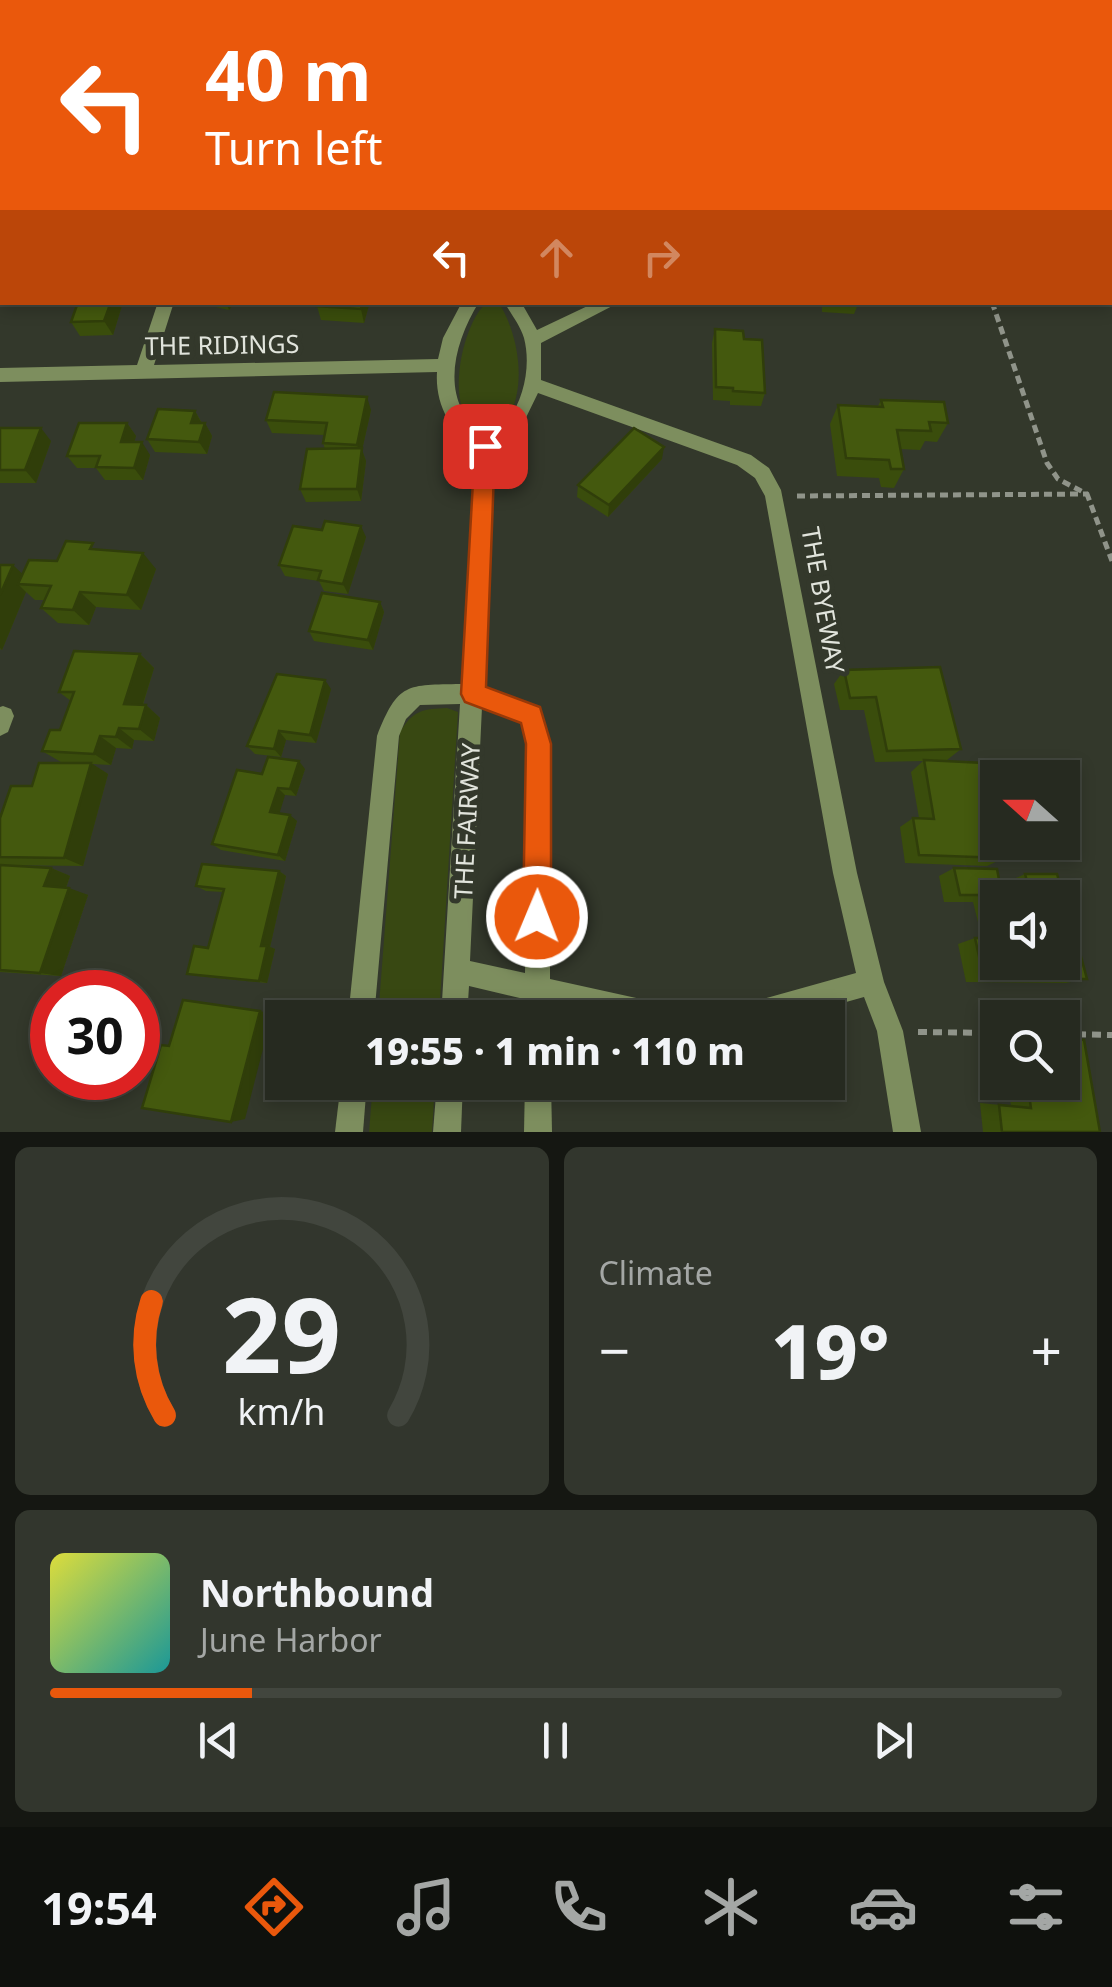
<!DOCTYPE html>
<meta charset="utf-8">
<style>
:root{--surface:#262a20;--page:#32362d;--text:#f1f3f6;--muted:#a4a7a5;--line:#42463e;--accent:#ea580c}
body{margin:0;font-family:"Noto Sans",sans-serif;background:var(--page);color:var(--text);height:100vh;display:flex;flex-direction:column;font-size:38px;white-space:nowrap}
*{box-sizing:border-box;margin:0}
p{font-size:32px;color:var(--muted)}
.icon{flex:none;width:55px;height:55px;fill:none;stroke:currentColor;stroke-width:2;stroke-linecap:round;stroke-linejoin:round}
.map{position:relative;height:1132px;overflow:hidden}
.side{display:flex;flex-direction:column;gap:15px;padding:15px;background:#151712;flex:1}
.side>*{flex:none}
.hud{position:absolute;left:0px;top:0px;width:1112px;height:305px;box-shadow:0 5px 15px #0003,0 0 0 2px var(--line);background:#ea580c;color:#fff;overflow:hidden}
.needle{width:65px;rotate:291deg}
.fabs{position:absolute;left:980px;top:760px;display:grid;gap:20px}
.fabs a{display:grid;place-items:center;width:100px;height:100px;border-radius:0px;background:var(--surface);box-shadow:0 5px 15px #0003,0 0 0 2px var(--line);font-size:50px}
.speed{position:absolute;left:30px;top:970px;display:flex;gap:20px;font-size:50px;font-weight:700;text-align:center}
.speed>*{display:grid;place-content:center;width:130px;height:130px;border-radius:50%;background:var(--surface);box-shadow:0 5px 15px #0003,0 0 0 2px var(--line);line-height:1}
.speed .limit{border:15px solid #d22;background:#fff;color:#111}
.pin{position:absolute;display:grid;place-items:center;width:85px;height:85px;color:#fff;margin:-42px;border-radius:20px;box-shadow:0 5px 15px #0006}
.me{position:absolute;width:110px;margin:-55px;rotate:1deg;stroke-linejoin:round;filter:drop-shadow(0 0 8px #0008)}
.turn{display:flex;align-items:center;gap:35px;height:210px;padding:0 40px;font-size:45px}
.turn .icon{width:130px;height:130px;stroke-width:2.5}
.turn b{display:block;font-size:70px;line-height:85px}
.lanes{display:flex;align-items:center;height:95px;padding:0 40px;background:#0003;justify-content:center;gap:50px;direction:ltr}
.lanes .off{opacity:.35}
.big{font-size:75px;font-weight:800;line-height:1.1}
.side .tile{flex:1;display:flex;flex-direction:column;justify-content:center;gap:15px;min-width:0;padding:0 35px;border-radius:15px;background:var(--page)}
.side .dial{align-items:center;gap:0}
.dial svg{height:260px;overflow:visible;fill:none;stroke:var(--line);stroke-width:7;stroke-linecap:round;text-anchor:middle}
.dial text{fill:var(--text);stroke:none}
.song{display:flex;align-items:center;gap:30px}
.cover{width:120px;height:120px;border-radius:15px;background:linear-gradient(135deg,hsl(60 70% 55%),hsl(180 70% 35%))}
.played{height:10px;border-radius:5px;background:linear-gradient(90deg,var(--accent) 20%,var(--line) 20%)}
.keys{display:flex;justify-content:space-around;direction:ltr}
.heat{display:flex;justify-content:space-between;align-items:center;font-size:55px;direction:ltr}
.side .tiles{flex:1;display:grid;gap:15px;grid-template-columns:1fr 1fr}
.tile:last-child{grid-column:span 2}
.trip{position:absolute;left:265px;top:1000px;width:580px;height:100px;border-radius:0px;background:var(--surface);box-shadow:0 5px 15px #0003,0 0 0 2px var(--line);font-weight:800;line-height:100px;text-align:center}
.tab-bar{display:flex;height:160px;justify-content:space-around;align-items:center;background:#0f110d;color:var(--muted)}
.tab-bar .icon{width:70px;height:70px}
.tab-bar .active{color:var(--accent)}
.tab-bar b{font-size:45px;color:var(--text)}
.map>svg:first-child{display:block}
.green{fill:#384812}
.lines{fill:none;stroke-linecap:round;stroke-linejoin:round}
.path-far1{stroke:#90948a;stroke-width:5;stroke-dasharray:8 5;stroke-linecap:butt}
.path{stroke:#90948a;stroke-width:6;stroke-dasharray:9 6;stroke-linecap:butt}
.street{fill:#7d8e5e;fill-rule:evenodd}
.wall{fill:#3a4d0c}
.shaded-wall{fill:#303e0a}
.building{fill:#44590e;stroke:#303e0a;stroke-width:2.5}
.route{fill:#ea580c;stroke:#983908;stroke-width:2.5}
.labels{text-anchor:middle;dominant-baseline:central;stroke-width:10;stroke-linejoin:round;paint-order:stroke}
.street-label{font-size:25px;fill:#e1e4dc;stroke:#33382b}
</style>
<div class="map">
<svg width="1112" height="1132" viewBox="0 0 1112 1132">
<rect width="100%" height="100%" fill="#33382b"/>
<g class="green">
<path d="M 486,303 L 499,303 C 521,338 531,404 494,435 C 439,433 458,329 486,303 Z"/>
<path d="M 447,708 L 458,712 L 439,1017 L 378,1018 L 400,732 C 413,710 423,709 447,708 Z"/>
<polygon points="373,1083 435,1083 432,1132 369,1132"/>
</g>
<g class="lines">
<g class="path-far1">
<polyline points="992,302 1047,463 1058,479 1087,494 1112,561"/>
<polyline points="797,496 1087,494"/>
</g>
<g class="path">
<polyline points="918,1032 998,1033"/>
<polyline points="1062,1034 1112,1035"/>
</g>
<g class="street">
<polygon points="2,26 2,35 0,36 0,27"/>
<rect x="0" y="76" width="2" height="8"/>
<path d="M 158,302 L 174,302 L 154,365 L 438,359 L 443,338 L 462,302 L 479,302 C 452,346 438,404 487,438 C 520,421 533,372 524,338 C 520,325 511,314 504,302 L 521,302 L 537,330 L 596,302 L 620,302 L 541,343 L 541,380 L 751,455 L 769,468 L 781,490 L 857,873 L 884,982 L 903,1031 L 921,1132 L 893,1132 L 877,1031 L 864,997 L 789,1018 L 728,1018 L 732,1009 L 741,1005 L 856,973 L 833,873 L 765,496 L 755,478 L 737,465 L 538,393 L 517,436 L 494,450 L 483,687 L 539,708 L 550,743 L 550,979 L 668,1005 L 677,1009 L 681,1018 L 608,1018 L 550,1005 L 550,1018 L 524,1018 L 524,999 L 469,986 L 467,1018 L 441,1018 L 460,704 L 420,705 L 406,719 L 399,736 L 374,1018 L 348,1018 L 377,736 C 398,682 407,685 461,684 L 476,449 C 450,431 435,404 437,372 L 0,382 L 0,368 L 137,365 ZM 482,707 L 522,722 L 528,743 L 525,973 L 470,961 Z"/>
<polygon points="3,706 11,709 14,716 8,732 0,736 0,707"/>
<polygon points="341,1082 367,1082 363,1132 335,1132"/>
<polygon points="437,1082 463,1082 461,1132 433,1132"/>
<polygon points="525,1082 551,1082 552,1132 524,1132"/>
</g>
</g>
<g class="wall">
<polygon points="712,0 768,0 768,2 713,2"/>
<polygon points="123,302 113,335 80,336 71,322"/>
<polygon points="206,302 235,302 229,310 207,305"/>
<polygon points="318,302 374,302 373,305 369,305 364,323 321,320 317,306"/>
<polygon points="822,302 859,302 854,314 822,312"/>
<polygon points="715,329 744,339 765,393 761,406 730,405 730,401 713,400 712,343"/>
<polygon points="881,400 948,423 937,442 925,441 920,450 900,449 904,469 894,488 881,487 879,478 837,476 830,424 838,405 878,406"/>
<polygon points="371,410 362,450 366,461 361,501 306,502 300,489 325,449 323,443 325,435 272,433 266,420"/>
<polygon points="195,411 202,423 205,423 212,436 207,454 155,452 147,439"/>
<polygon points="127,423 136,436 134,442 150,455 143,480 105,480 96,468 77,468 67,456"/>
<polygon points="0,428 51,441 36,483 0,483"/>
<polygon points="662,459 608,517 577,497 578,485"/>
<polygon points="366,537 348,594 324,591 319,581 285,576 279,565"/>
<polygon points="100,550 156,569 141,610 96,607 89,625 58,623 41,608 45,600 35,600 26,592 2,650 0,649 0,565 22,574 57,561"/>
<polygon points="380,602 384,612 373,650 314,641 309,631"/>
<polygon points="140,654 154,668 143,705 146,705 160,718 154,741 134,740 132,749 116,748 111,765 92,764 108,774 83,866 0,865 51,868 70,876 66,888 88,895 61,976 0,972 0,818 32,786 77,763 61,762 42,751 60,730 71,701 59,692"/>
<polygon points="844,670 961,749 947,760 935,761 1004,858 987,866 905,863 900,827 913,818 919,818 911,772 923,761 875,762 864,710 840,710 834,684"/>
<polygon points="331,689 316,743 286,740 281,757 255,754 247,746"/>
<polygon points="305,769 296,796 285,795 279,813 297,821 285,861 221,850 212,844 262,774"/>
<polygon points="954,868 1000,885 1008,885 1007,882 1025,874 1057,874 998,898 998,962 1087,979 1066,983 966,982 958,944 975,938 982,938 973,902 944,902 939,876"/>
<polygon points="279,871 286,876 270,947 275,949 267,983 197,976 187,974 208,948 223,892 206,891 196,886"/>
<polygon points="1007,1082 1062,1082 1100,1132 983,1132 980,1103 1011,1106"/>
</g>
<g class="shaded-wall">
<polygon points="239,0 274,0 265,2 240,2"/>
<polygon points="111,302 123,302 113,335 104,321"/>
<polygon points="226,302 235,302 229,310"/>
<polygon points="362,302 368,302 369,305 364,323 361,309"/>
<polygon points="367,397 371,410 362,450 366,461 361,501 357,489 361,457 357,445"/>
<polygon points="195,411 202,424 191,423"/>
<polygon points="127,423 136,436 130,455 121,442"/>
<polygon points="205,423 212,436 207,454 199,442"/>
<polygon points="41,428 51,441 36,483 25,470"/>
<polygon points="142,442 150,455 143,480 134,468"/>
<polygon points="664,447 662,459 608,517 609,505"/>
<polygon points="361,526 366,537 348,594 343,584"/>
<polygon points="143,553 156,569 141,610 127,595"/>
<polygon points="13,565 31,582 18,584 26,592 2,650 0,648 0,595"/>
<polygon points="80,592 96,607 89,625 73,610"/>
<polygon points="380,602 384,612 373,650 368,640"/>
<polygon points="140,654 154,668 139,716 124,704"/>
<polygon points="325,680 331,689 316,743 310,735"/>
<polygon points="146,705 160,718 154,741 139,729"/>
<polygon points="119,728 134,740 132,749 116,737"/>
<polygon points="279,731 286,740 281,757 274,749"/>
<polygon points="100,736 116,748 111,765 94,754"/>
<polygon points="299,761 305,769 296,796 290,789"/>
<polygon points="91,763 108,774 83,866 64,858"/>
<polygon points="278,788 285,795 278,818 270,812"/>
<polygon points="290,815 297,821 285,861 278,855"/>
<polygon points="51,868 70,876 64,893 44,886"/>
<polygon points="279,871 286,876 270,947 275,949 267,983 259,981 261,946"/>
<polygon points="69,888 88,895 61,976 40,973"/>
<polygon points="260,1011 272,1014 245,1119 231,1122"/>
</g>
<g class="building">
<polygon points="147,0 158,0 162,2 141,2"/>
<polygon points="179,0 217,0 205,2 180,2"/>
<polygon points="405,0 428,0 430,2 406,2"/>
<rect x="571" y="0" width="27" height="2"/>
<polygon points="742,0 768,0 768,2 743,2"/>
<rect x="0" y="90" width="2" height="40"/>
<polygon points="78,302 111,302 104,321 71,322"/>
<polygon points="318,302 362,302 361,309 317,306"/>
<polygon points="715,329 743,331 744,339 762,340 765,393 733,391 733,388 716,387"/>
<polygon points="274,392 367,397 357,445 323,443 327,423 266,420"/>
<polygon points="881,400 944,402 948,423 929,422 931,431 897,430 904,469 891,469 889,460 846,458 838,405 883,407"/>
<polygon points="158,409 195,411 191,423 205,423 199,442 147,439"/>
<polygon points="79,423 127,423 121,442 142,442 134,468 96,467 100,456 67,456"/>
<polygon points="0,428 41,428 25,470 0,470"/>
<polygon points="634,428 664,447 609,505 578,485"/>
<polygon points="362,448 357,489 300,489 307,449"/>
<polygon points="325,521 361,526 343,584 318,580 321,571 279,565 293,526 322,530"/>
<polygon points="66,541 93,543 90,549 143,553 127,595 80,592 73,610 41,608 51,586 18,584 29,560 57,561"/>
<polygon points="0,565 13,565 0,595"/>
<polygon points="322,593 380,602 368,640 309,631"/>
<polygon points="74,651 140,654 124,704 146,705 139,729 119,728 116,737 100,736 94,754 42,751 50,730 60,730 74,692 59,692"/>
<polygon points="940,667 961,749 887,751 876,697 850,698 844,670"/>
<polygon points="277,674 325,680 310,735 279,731 274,749 247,746"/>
<polygon points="268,757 299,761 290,789 278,788 270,812 290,815 278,855 212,844 237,770 262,774"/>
<polygon points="924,760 984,763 998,826 998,842 1001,842 1004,858 919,855 913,818 934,819"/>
<polygon points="39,763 91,763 64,858 0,857 0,818 11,786 32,786"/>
<polygon points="202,864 279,871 261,946 267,946 259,981 187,974 194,946 208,948 224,889 196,886"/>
<polygon points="0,865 51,868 44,886 69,888 40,973 0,970"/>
<polygon points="954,868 997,869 1000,885 1028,885 1025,874 1057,874 1065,902 1062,902 1062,898 998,898 998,926 990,895 960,895"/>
<polygon points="975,938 998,938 998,962 1062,962 1062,942 1077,942 1087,979 984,979"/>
<polygon points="183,1000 260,1011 231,1122 142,1108 161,1045 169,1046"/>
<polygon points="1062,1038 1084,1040 1100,1132 1002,1132 999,1105 1031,1108 1027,1082 1062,1082"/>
</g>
<polygon class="route" points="485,437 495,446 486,687 540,707 551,744 551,917 547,927 537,931 527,927 523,917 526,744 521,723 465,702 461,694 475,446"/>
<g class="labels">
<g class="street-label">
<text transform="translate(222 344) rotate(-1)">THE RIDINGS</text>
<text transform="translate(824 600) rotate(80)">THE BYEWAY</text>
<text transform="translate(466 821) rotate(-87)">THE FAIRWAY</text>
</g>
</g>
</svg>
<div class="fabs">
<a><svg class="needle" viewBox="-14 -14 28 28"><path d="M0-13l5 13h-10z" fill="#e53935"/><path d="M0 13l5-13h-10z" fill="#a4a7a5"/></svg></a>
<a><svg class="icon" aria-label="sound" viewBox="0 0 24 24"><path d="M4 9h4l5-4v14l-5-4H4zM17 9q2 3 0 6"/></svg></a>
<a><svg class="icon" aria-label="search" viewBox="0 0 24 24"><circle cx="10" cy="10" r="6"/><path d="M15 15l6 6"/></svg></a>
</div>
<div class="speed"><div class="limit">30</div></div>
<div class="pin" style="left:485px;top:446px;background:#d93025"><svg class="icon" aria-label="arrive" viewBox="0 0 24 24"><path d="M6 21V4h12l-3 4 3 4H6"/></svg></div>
<svg class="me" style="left:537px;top:917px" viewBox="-20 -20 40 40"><circle r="17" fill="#ea580c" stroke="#fff" stroke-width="3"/><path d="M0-11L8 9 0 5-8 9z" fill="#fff"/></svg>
<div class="trip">19:55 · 1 min · 110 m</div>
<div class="hud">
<div class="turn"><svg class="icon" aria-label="left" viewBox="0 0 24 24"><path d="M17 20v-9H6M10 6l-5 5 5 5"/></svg><div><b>40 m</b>Turn left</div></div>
<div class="lanes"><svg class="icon" aria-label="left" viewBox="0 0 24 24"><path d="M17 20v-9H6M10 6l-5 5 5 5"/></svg><svg class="icon off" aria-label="ahead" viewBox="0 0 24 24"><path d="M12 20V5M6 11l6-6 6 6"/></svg><svg class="icon off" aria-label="right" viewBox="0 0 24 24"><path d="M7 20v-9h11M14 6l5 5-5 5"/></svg></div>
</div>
</div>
<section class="side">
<div class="tiles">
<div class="tile dial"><svg viewBox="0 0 100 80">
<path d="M14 69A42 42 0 1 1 86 69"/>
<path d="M14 69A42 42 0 0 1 10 34" stroke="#ea580c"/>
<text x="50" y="56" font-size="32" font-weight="700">29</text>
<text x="50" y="72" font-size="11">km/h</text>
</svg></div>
<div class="tile"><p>Climate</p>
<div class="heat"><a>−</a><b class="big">19°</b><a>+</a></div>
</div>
<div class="tile">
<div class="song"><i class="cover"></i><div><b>Northbound</b><p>June Harbor</p></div></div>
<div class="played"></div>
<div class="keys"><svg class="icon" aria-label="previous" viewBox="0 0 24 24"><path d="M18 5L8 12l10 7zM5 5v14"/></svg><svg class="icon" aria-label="pause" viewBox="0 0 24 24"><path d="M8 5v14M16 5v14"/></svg><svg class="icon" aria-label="next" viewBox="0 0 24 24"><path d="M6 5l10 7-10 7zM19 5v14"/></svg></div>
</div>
</div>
</section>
<nav class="tab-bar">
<b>19:54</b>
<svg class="icon active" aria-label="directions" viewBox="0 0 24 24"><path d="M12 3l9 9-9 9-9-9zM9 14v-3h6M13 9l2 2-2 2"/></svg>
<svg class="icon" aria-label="music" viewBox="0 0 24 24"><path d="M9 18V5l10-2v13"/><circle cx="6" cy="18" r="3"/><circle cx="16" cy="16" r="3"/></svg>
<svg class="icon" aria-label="phone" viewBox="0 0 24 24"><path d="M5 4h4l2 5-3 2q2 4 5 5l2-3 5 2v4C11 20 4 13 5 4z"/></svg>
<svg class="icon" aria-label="climate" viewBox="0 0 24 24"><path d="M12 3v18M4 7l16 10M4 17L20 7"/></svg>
<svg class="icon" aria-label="car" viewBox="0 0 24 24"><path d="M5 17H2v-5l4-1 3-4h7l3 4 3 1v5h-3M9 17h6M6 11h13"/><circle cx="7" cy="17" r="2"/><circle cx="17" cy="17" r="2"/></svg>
<svg class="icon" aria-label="filters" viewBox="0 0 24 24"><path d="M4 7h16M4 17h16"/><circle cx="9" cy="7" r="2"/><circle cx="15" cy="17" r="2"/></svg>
</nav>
